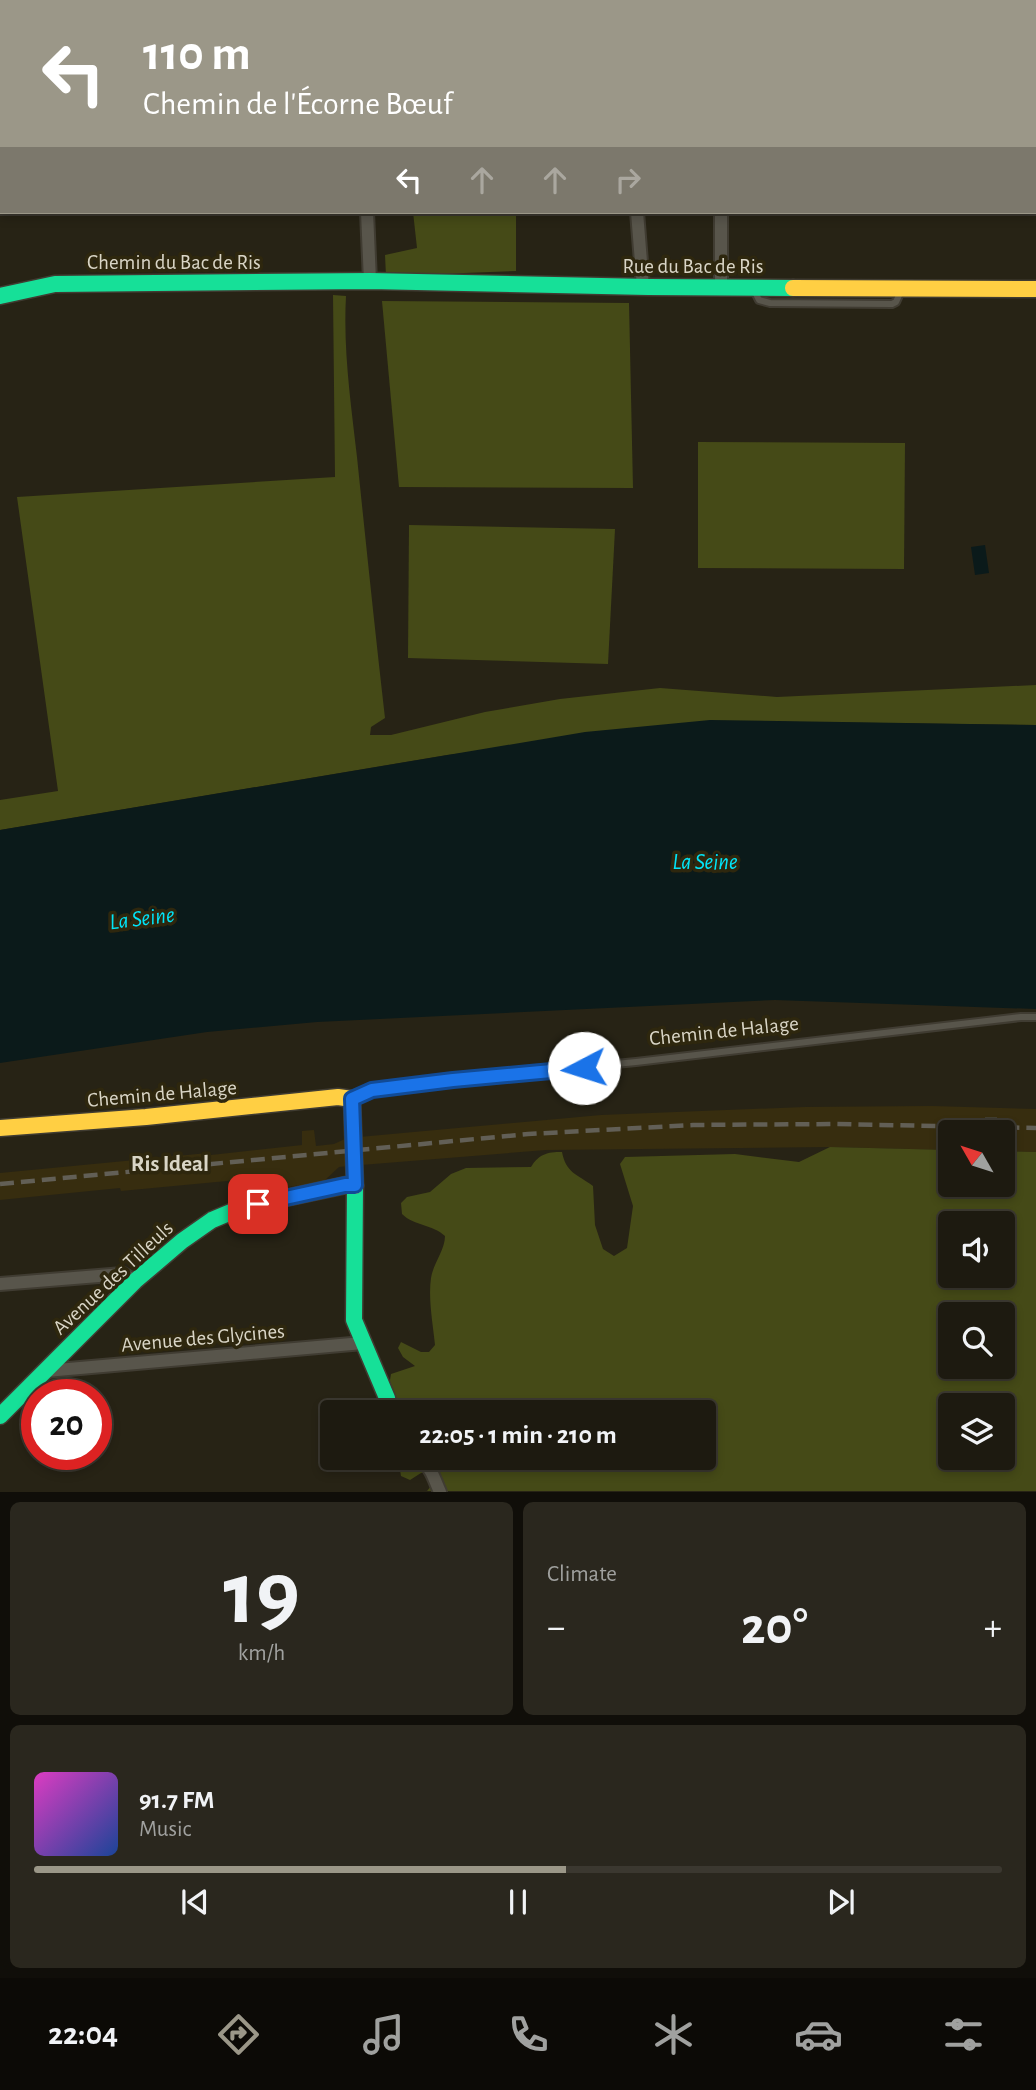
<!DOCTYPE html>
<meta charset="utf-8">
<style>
:root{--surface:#1d1a10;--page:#2a271e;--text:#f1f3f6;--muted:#a0a19f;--line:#3b3830;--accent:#9b9788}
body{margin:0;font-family:"Alegreya Sans",sans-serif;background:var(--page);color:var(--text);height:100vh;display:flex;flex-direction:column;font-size:26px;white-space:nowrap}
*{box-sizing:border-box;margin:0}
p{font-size:23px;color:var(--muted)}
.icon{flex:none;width:38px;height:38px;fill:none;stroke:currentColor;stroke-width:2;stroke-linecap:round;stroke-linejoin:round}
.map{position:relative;height:1492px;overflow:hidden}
.details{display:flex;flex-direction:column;gap:10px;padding:10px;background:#100e09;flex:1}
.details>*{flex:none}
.banner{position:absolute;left:0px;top:0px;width:1036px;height:214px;box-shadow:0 4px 10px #0003,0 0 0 2px var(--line);background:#9b9788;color:#fff;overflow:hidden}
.needle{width:46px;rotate:309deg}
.buttons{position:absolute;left:938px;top:1120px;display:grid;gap:14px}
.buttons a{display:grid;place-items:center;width:77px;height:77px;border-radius:7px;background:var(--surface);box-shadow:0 4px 10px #0003,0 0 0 2px var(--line);font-size:35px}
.speed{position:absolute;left:21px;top:1379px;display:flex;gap:14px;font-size:35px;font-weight:700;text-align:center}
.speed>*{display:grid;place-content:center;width:91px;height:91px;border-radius:50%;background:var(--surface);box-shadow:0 4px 10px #0003,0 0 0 2px var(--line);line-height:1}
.speed .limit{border:10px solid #d22;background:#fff;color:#111}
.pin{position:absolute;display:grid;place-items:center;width:60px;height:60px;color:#fff;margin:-30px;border-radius:14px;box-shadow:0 4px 10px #0006}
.me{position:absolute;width:77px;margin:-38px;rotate:265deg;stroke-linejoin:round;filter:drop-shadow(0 0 5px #0008)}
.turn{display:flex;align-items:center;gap:24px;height:147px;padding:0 28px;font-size:32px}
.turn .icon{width:91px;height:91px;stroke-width:2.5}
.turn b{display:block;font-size:49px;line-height:60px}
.lanes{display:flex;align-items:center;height:66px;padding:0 28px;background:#0003;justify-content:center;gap:35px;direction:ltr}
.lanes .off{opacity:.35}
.big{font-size:52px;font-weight:600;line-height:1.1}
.details .widget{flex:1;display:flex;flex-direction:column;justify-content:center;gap:10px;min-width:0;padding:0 24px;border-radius:10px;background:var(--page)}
.details .dial{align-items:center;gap:0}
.dial b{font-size:91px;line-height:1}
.song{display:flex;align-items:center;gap:21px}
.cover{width:84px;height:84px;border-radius:10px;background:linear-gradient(135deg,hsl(310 70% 55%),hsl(220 70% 35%))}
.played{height:7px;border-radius:4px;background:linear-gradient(90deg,var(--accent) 55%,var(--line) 55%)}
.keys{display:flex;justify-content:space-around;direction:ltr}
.heat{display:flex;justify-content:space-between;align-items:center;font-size:38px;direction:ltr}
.details .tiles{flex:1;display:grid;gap:10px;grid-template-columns:1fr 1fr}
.widget:last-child{grid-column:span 2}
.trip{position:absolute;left:320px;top:1400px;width:396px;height:70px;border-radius:7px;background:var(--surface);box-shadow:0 4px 10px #0003,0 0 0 2px var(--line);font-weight:600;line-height:70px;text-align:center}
.menu{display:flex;height:112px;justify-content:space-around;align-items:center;background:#0c0a06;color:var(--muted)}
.menu .icon{width:49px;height:49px}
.menu .selected{color:var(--accent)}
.menu b{font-size:32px;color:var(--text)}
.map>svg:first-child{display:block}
.built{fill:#372d0f}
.green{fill:#454a17;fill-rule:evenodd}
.water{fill:#0b1a1a}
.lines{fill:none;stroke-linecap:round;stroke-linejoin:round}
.street-tunnel{stroke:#423e30;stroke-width:12;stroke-dasharray:12 6;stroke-linecap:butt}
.lane-casing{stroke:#403c32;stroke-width:10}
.street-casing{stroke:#403c32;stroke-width:16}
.fast-casing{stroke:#403c32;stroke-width:19}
.slow-casing{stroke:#403c32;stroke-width:19}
.lane{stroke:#58554b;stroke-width:6}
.street{stroke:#58554b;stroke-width:12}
.fast{stroke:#16e098;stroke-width:16}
.slow{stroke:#ffcf43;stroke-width:16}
.rail{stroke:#625f56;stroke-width:4.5;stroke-dasharray:14 7;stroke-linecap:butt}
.route-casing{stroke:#114b97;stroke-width:18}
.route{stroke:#1a73e8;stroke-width:12}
.labels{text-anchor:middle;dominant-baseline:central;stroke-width:7;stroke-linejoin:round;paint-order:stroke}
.street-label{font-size:21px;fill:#d9d5c6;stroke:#2e270e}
.water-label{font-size:23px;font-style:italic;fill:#01e5f8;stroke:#2e270e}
.neighbourhood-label{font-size:23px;font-weight:bold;fill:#d9d5c6;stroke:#2e270e}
</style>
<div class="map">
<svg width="1036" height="1492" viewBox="0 0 1036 1492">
<rect width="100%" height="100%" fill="#272315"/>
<g class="built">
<polygon points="945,0 1036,0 1036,168 1034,168 1034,2 945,2"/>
<polygon points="932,1106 1036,1109 1036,1152 1003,1151 1003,1132 950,1132 950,1150 830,1147 546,1150 361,1165 359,1137 601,1115 805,1107"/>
<polygon points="314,1130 316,1146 334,1144 347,1138 349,1166 339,1167 324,1181 271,1190 262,1188 250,1189 248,1179 121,1191 120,1188 0,1200 0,1173 208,1153 211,1155 302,1145 302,1131"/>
</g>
<g class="green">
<polygon points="413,212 516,212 516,271 386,276 385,255 417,248"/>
<path d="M 333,295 L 346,296 C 343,350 351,404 357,457 C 366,544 375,631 385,718 L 371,727 L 370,735 L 391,735 L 485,712 L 560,699 L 660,688 L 777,697 L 1036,685 L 1036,725 L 721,721 L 447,755 L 0,830 L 0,800 L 58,791 L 17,497 L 335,477 Z"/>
<polygon points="382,301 629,303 633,488 399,487"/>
<polygon points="698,442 905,443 904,569 698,568"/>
<polygon points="409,525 615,529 608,664 408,658"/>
<path d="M 830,1147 L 950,1150 L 950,1185 L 1003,1185 L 1003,1151 L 1036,1152 L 1036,1491 L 427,1491 L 436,1480 L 429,1472 L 421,1473 L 410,1480 L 401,1476 L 398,1458 L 704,1458 L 704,1412 L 391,1412 L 390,1380 L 391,1374 L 415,1366 L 403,1357 L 398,1348 L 401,1342 L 421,1352 L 429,1352 L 435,1345 C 433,1324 428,1299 431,1278 C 433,1264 445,1250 445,1236 C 432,1224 414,1226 402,1214 L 401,1203 L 407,1197 L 430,1192 L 451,1174 L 466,1168 L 531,1167 C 539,1154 547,1152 562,1152 C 566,1173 577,1174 593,1186 L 595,1225 L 603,1249 L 614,1256 L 627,1248 L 633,1206 L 620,1164 L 625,1157 L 735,1154 L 799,1162 ZM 950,1223 L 1003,1223 L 1003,1276 L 950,1276 ZM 950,1314 L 1003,1314 L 1003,1367 L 950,1367 ZM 950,1405 L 1003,1405 L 1003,1458 L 950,1458 Z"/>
</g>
<g class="water">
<polygon points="985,545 989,573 975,575 971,547"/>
<polygon points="710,720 1036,725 1036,1009 775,1000 317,1022 207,1032 0,1063 0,830 585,732"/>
</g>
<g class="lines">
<polyline class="street-tunnel" points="991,1117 991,1132"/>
<g class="lane-casing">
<g id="lane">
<polyline points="755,292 759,300 770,303 892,304 896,302 900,293"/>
<polyline points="354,1098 372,1090 453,1080 636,1062 1021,1017 1036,1017"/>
</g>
</g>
<g class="street-casing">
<g id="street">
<polyline points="312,0 312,2"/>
<polyline points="375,0 375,2"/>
<polyline points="619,0 619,2"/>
<polyline points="158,2 159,0"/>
<polyline points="723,2 723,0"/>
<polyline points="0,88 2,88"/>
<polyline points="1034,176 1036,176"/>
<polyline points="367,212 370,281"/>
<polyline points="637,212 643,287"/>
<polyline points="721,287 721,212"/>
<polyline points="0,1284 123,1274 135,1281"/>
<polyline points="46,1371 363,1343"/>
<path d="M 407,1458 C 432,1462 430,1470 440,1492"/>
</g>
</g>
<g class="fast-casing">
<g id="fast">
<polyline points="0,296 55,284 370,281 648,287 793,288"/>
<polyline points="355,1186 354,1320 387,1398 389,1412"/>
<polyline points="0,1416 135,1281 182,1241 212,1220 243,1207 346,1185 355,1185"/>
</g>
</g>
<g class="slow-casing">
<g id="slow">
<polyline points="793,288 1036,289"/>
<polyline points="0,1128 146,1117 338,1097 352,1099 355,1186"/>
</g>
</g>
<use href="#lane" class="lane"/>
<use href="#street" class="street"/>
<use href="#fast" class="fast"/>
<use href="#slow" class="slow"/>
<polyline class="rail" points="0,1184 528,1134 693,1125 835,1124 1036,1128"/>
</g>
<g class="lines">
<g class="route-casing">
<polyline id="route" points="258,1204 345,1185 355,1185 352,1099 372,1090 453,1080 584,1068"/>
</g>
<use href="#route" class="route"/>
</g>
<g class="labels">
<g class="street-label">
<text x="174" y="262">Chemin du Bac de Ris</text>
<text x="693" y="266">Rue du Bac de Ris</text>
<text transform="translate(724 1031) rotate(-6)">Chemin de Halage</text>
<text transform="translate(162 1094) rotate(-5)">Chemin de Halage</text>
<text transform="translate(113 1278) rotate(-43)">Avenue des Tilleuls</text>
<text transform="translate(203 1338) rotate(-5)">Avenue des Glycines</text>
</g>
<g class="water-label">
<text x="705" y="862">La Seine</text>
<text transform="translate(142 919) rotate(-7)">La Seine</text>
</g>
<g class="neighbourhood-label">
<text x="170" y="1164">Ris Ideal</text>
</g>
</g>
</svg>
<div class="buttons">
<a><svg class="needle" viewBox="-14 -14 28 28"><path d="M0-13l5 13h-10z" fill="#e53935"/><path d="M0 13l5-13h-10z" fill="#a0a19f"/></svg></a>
<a><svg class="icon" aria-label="sound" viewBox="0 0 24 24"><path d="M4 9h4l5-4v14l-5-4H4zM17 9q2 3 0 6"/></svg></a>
<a><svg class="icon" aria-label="search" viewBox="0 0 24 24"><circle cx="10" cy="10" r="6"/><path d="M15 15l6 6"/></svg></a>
<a><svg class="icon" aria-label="layers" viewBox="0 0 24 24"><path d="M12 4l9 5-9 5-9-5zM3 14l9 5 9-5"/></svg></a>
</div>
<div class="speed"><div class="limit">20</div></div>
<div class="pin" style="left:258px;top:1204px;background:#d93025"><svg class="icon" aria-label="arrive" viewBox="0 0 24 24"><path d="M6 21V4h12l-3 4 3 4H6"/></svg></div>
<svg class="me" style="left:584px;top:1068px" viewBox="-20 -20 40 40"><circle r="19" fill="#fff"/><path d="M0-13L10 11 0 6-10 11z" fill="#1a73e8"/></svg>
<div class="trip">22:05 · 1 min · 210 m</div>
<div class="banner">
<div class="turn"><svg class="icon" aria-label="left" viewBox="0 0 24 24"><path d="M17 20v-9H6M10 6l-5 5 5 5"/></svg><div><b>110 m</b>Chemin de l'Écorne Bœuf</div></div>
<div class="lanes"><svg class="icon" aria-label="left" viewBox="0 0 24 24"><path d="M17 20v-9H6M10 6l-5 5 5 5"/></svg><svg class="icon off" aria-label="ahead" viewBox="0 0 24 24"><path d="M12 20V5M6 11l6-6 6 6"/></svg><svg class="icon off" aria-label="ahead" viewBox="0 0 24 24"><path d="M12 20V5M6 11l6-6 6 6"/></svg><svg class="icon off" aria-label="right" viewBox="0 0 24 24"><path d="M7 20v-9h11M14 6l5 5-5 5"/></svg></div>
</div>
</div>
<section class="details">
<div class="tiles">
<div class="widget dial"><b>19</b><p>km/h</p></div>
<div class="widget"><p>Climate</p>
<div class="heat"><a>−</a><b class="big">20°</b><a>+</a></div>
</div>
<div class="widget">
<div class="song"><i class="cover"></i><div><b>91.7 FM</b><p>Music</p></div></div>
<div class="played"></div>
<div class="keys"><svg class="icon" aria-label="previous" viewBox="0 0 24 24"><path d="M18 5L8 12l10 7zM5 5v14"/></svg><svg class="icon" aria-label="pause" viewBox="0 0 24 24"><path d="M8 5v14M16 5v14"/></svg><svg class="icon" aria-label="next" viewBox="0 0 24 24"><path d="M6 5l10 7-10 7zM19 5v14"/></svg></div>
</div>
</div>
</section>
<nav class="menu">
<b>22:04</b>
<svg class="icon selected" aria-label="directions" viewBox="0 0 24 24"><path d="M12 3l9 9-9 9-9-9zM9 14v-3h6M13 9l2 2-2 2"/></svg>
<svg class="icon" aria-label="music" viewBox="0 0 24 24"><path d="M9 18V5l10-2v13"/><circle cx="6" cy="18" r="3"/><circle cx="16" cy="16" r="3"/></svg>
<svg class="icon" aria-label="phone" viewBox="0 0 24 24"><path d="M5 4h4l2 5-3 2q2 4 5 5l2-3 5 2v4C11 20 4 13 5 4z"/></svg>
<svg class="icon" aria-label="climate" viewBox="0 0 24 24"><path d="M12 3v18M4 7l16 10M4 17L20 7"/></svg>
<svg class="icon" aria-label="car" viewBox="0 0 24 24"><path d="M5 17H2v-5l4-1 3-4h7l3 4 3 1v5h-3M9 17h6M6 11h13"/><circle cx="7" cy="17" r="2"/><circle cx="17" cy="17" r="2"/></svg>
<svg class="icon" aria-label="filters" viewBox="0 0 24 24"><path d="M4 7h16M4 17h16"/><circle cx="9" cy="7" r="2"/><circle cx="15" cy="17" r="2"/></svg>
</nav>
